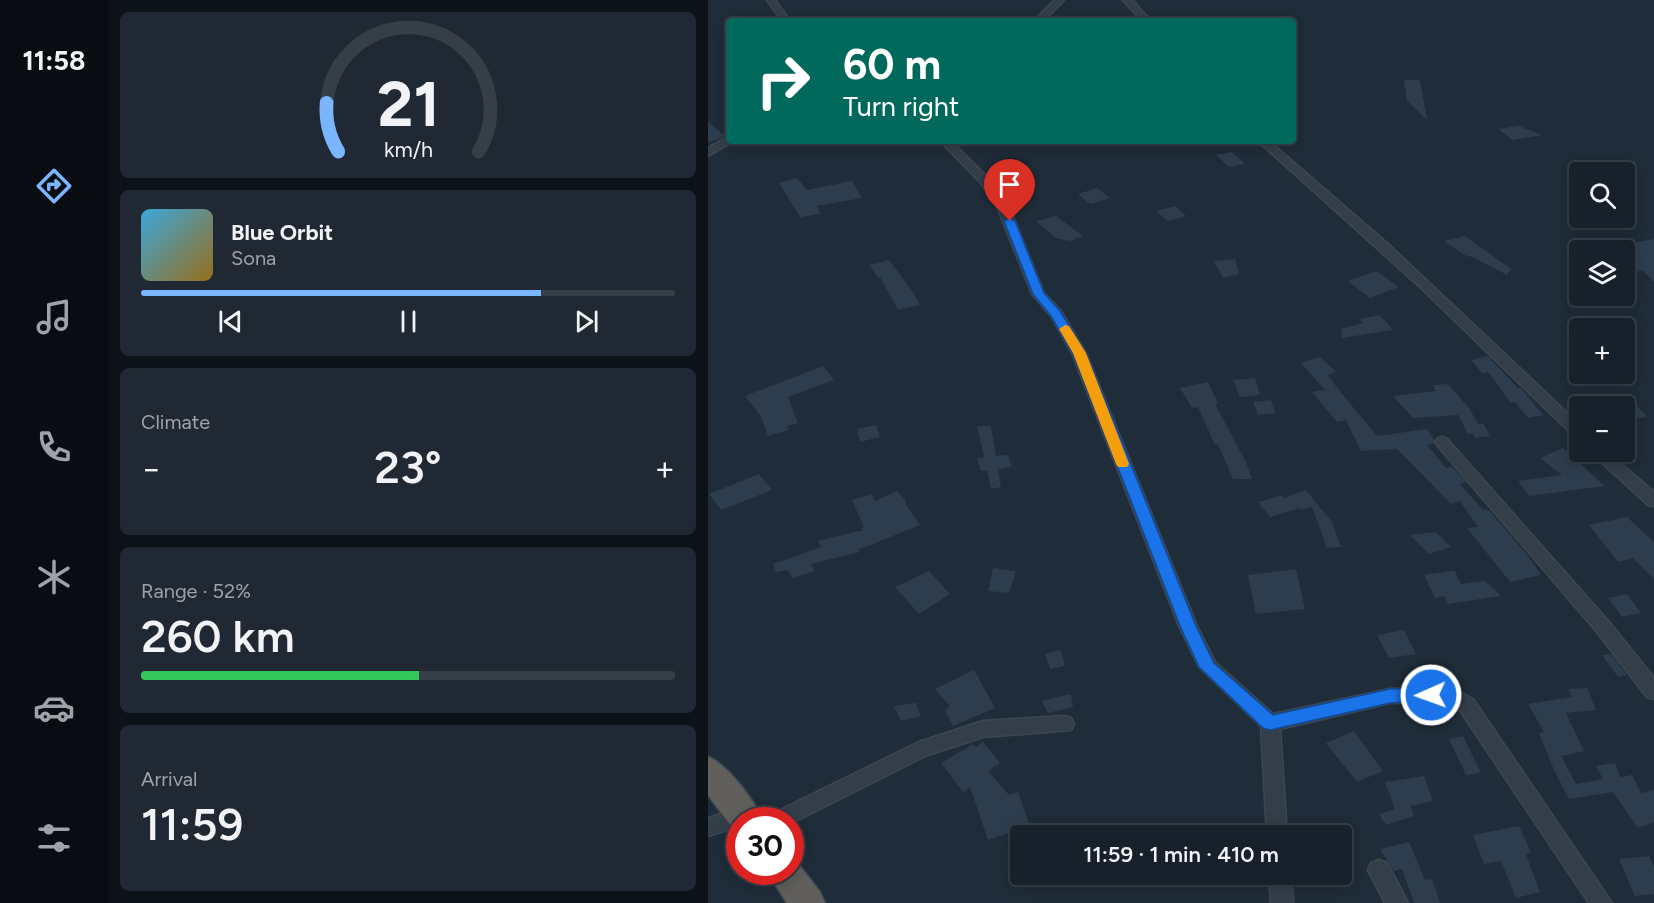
<!DOCTYPE html>
<meta charset="utf-8">
<style>
:root{--surface:#17212b;--page:#202933;--text:#f1f3f6;--muted:#9ea3a9;--line:#363e47;--accent:#79b6ff}
body{margin:0;font-family:Figtree,sans-serif;background:var(--page);color:var(--text);height:100vh;display:flex;flex-direction:column;font-size:22px;white-space:nowrap}
*{box-sizing:border-box;margin:0}
p{font-size:20px;color:var(--muted)}
.icon{flex:none;width:33px;height:33px;fill:none;stroke:currentColor;stroke-width:2;stroke-linecap:round;stroke-linejoin:round}
.map{position:relative;flex:1;overflow:hidden}
.side{display:flex;flex-direction:column;gap:12px;padding:12px;background:#0d1218;width:600px}
.side>*{flex:none}
.banner{position:absolute;left:18px;top:18px;width:570px;height:126px;border-radius:6px;box-shadow:0 3px 15px #0003,0 0 0 2px var(--line);background:#00695c;color:#fff;overflow:hidden}
.fabs{position:absolute;left:861px;top:162px;display:grid;gap:12px}
.fabs a{display:grid;place-items:center;width:66px;height:66px;border-radius:6px;background:var(--surface);box-shadow:0 3px 15px #0003,0 0 0 2px var(--line);font-size:30px}
.speed{position:absolute;left:18px;top:807px;display:flex;gap:12px;font-size:30px;font-weight:700;text-align:center}
.speed>*{display:grid;place-content:center;width:78px;height:78px;border-radius:50%;background:var(--surface);box-shadow:0 3px 15px #0003,0 0 0 2px var(--line);line-height:1}
.speed .limit{border:9px solid #d22;background:#fff;color:#111}
.pin{position:absolute;display:grid;place-items:center;width:51px;height:51px;color:#fff;margin:-62px -26px;border-radius:50% 50% 50% 0;rotate:-45deg;box-shadow:0 0 6px #0007}
.pin .icon{rotate:45deg}
.me{position:absolute;width:66px;margin:-33px;rotate:268deg;stroke-linejoin:round;filter:drop-shadow(0 0 4px #0008)}
.turn{display:flex;align-items:center;gap:21px;height:126px;padding:0 18px;font-size:27px}
.turn .icon{width:78px;height:78px;stroke-width:2.5}
.turn b{display:block;font-size:42px;line-height:51px}
.big{font-size:45px;font-weight:600;line-height:1.1}
.side .tile{flex:1;display:flex;flex-direction:column;justify-content:center;gap:9px;min-width:0;padding:0 21px;border-radius:9px;background:var(--page)}
.side .dial{align-items:center;gap:0}
.dial svg{height:156px;overflow:visible;fill:none;stroke:var(--line);stroke-width:7;stroke-linecap:round;text-anchor:middle}
.dial text{fill:var(--text);stroke:none}
.song{display:flex;align-items:center;gap:18px}
.cover{width:72px;height:72px;border-radius:9px;background:linear-gradient(135deg,hsl(200 70% 55%),hsl(40 70% 35%))}
.played{height:6px;border-radius:3px;background:linear-gradient(90deg,var(--accent) 75%,var(--line) 75%)}
.keys{display:flex;justify-content:space-around;direction:ltr}
.heat{display:flex;justify-content:space-between;align-items:center;font-size:33px;direction:ltr}
.charge{height:9px;border-radius:4px;background:linear-gradient(90deg,#34c759 52%,var(--line) 0)}
.trip{position:absolute;left:302px;top:825px;width:342px;height:60px;border-radius:6px;background:var(--surface);box-shadow:0 3px 15px #0003,0 0 0 2px var(--line);font-weight:600;line-height:60px;text-align:center}
main{display:flex;flex:1;min-height:0}
.tab-bar{display:flex;flex-direction:column;width:108px;justify-content:space-around;align-items:center;background:#090d11;color:var(--muted)}
.tab-bar .icon{width:42px;height:42px}
.tab-bar .selected{color:var(--accent)}
.tab-bar b{font-size:27px;color:var(--text)}
.map>svg:first-child{display:block}
.building{fill:#2d3d4e}
.lines{fill:none;stroke-linecap:round;stroke-linejoin:round}
.minor-casing{stroke:#3c4753;stroke-width:3}
.trunk-casing{stroke:#3d4854;stroke-width:3}
.minor{fill:#333e49;fill-rule:evenodd}
.trunk{fill:#605f5c;fill-rule:evenodd}
.route{fill:#1a73e8;stroke:#114b97;stroke-width:1.5}
.slow{fill:#f59e0b}
</style>
<main>
<nav class="tab-bar">
<b>11:58</b>
<svg class="icon selected" aria-label="directions" viewBox="0 0 24 24"><path d="M12 3l9 9-9 9-9-9zM9 14v-3h6M13 9l2 2-2 2"/></svg>
<svg class="icon" aria-label="music" viewBox="0 0 24 24"><path d="M9 18V5l10-2v13"/><circle cx="6" cy="18" r="3"/><circle cx="16" cy="16" r="3"/></svg>
<svg class="icon" aria-label="phone" viewBox="0 0 24 24"><path d="M5 4h4l2 5-3 2q2 4 5 5l2-3 5 2v4C11 20 4 13 5 4z"/></svg>
<svg class="icon" aria-label="climate" viewBox="0 0 24 24"><path d="M12 3v18M4 7l16 10M4 17L20 7"/></svg>
<svg class="icon" aria-label="car" viewBox="0 0 24 24"><path d="M5 17H2v-5l4-1 3-4h7l3 4 3 1v5h-3M9 17h6M6 11h13"/><circle cx="7" cy="17" r="2"/><circle cx="17" cy="17" r="2"/></svg>
<svg class="icon" aria-label="filters" viewBox="0 0 24 24"><path d="M4 7h16M4 17h16"/><circle cx="9" cy="7" r="2"/><circle cx="15" cy="17" r="2"/></svg>
</nav>
<section class="side">
<div class="tile dial"><svg viewBox="0 0 100 80">
<path d="M14 69A42 42 0 1 1 86 69"/>
<path d="M14 69A42 42 0 0 1 8 44" stroke="#79b6ff"/>
<text x="50" y="56" font-size="32" font-weight="700">21</text>
<text x="50" y="72" font-size="11">km/h</text>
</svg></div>
<div class="tile">
<div class="song"><i class="cover"></i><div><b>Blue Orbit</b><p>Sona</p></div></div>
<div class="played"></div>
<div class="keys"><svg class="icon" aria-label="previous" viewBox="0 0 24 24"><path d="M18 5L8 12l10 7zM5 5v14"/></svg><svg class="icon" aria-label="pause" viewBox="0 0 24 24"><path d="M8 5v14M16 5v14"/></svg><svg class="icon" aria-label="next" viewBox="0 0 24 24"><path d="M6 5l10 7-10 7zM19 5v14"/></svg></div>
</div>
<div class="tile"><p>Climate</p>
<div class="heat"><a>−</a><b class="big">23°</b><a>+</a></div>
</div>
<div class="tile"><p>Range · 52%</p><b class="big">260 km</b><div class="charge"></div></div>
<div class="tile"><p>Arrival</p><b class="big">11:59</b></div>
</section>
<div class="map">
<svg width="946" height="903" viewBox="0 0 946 903">
<rect width="100%" height="100%" fill="#1f2c39"/>
<g class="building">
<polygon points="696,80 712,80 719,120 699,101"/>
<polygon points="0,122 17,136 0,143"/>
<polygon points="811,126 834,135 805,140 790,129"/>
<polygon points="524,152 537,164 521,167 508,155"/>
<polygon points="89,178 99,190 144,181 154,198 109,206 113,214 92,217 71,183"/>
<polygon points="389,188 402,198 382,204 370,194"/>
<polygon points="467,206 478,216 460,221 448,211"/>
<polygon points="348,216 375,236 362,241 348,238 328,221"/>
<polygon points="757,236 803,269 799,275 762,256 760,257 736,241"/>
<polygon points="946,239 946,282 934,270 916,277 916,245"/>
<polygon points="527,259 531,274 515,278 506,261"/>
<polygon points="181,260 204,291 212,305 190,310 172,277 170,278 161,265"/>
<polygon points="668,271 691,287 662,298 640,281"/>
<polygon points="672,315 685,330 634,338 633,329 655,323 651,319"/>
<polygon points="780,356 810,388 813,388 835,415 820,418 807,402 803,403 780,372 775,374 763,360"/>
<polygon points="612,357 628,372 620,375 630,389 669,436 719,429 726,440 725,444 719,445 738,468 744,467 747,470 758,482 752,484 775,510 781,510 820,556 833,575 802,582 759,528 770,527 752,501 743,504 689,449 653,451 638,420 629,422 604,392 617,390 593,363"/>
<polygon points="115,366 126,380 80,397 90,423 79,426 81,430 60,436 52,415 37,396"/>
<polygon points="547,378 552,395 532,397 525,380"/>
<polygon points="500,382 510,403 507,404 538,462 544,479 525,479 510,444 507,445 490,407 484,408 472,388"/>
<polygon points="740,384 761,408 770,424 776,424 782,436 767,438 764,433 760,434 750,415 705,418 685,396 728,391 725,385"/>
<polygon points="563,400 567,413 550,415 545,402"/>
<polygon points="925,401 939,417 916,420 916,403"/>
<polygon points="168,425 172,437 152,442 149,429"/>
<polygon points="269,426 283,426 288,456 300,455 304,467 290,469 293,487 283,489 279,470 273,471 269,458 276,457"/>
<polygon points="855,448 897,486 821,496 810,481 854,475 832,458"/>
<polygon points="51,474 64,490 13,510 1,494"/>
<polygon points="598,490 624,522 633,547 619,548 604,507 593,510 592,508 562,517 550,502 575,495 576,498"/>
<polygon points="189,491 199,502 197,503 212,525 150,550 152,552 103,564 107,571 85,578 79,570 68,572 65,564 113,547 110,541 155,530 153,528 156,527 144,500 164,494 167,501"/>
<polygon points="919,517 946,542 946,579 925,558 910,562 881,525"/>
<polygon points="728,532 743,547 721,554 702,535"/>
<polygon points="285,568 308,571 301,593 280,591"/>
<polygon points="588,569 597,609 548,614 540,575"/>
<polygon points="221,571 242,594 211,614 187,587"/>
<polygon points="743,571 747,571 753,584 777,581 793,596 740,604 736,596 727,598 716,575"/>
<polygon points="919,594 933,613 914,617 900,598"/>
<polygon points="696,630 708,654 681,658 669,635"/>
<polygon points="353,650 357,666 342,669 337,654"/>
<polygon points="903,654 919,675 910,677 894,655"/>
<polygon points="266,670 287,708 245,726 237,711 242,706 227,689"/>
<polygon points="879,688 888,710 858,713 876,751 853,756 868,784 895,779 888,766 907,763 912,777 924,775 933,793 946,790 946,822 930,828 905,792 861,799 846,770 831,733 836,732 820,704 864,697 860,689"/>
<polygon points="363,694 365,707 340,713 334,701"/>
<polygon points="208,703 213,716 193,721 186,706"/>
<polygon points="646,731 675,771 649,782 618,743"/>
<polygon points="755,736 773,773 758,775 741,739"/>
<polygon points="275,742 292,763 280,771 301,795 310,792 322,826 280,840 262,787 255,792 233,763 265,744 268,747"/>
<polygon points="716,776 725,801 702,806 706,816 678,825 671,814 687,809 677,782"/>
<polygon points="811,826 823,852 818,854 832,892 808,898 793,861 776,864 765,835"/>
<polygon points="701,842 717,880 724,879 732,903 706,903 694,869 686,871 672,849"/>
<polygon points="941,856 946,867 946,894 927,896 911,859"/>
</g>
<g class="lines">
<g class="minor-casing">
<g id="minor">
<polygon points="59,0 67,0 82,21 74,21"/>
<polygon points="347,0 356,0 335,21 326,21"/>
<polygon points="415,0 424,0 443,21 434,21"/>
<polygon points="21,136 21,141 25,141 0,156 0,148"/>
<polygon points="232,141 243,141 281,179 301,207 336,293 353,311 378,353 489,626 507,662 565,714 682,689 743,687 765,699 904,903 881,903 751,709 740,702 682,703 572,729 579,836 559,836 553,726 491,667 471,626 364,353 343,316 324,294 289,207 273,183"/>
<polygon points="550,141 561,141 681,245 872,425 872,439 867,437 712,287"/>
<polygon points="734,437 739,439 901,622 946,678 946,699 939,697 889,632 729,445 727,442 729,439"/>
<polygon points="882,452 899,452 946,492 946,506 940,505"/>
<polygon points="356,716 363,718 366,724 363,730 275,737 217,756 82,824 82,820 61,820 64,814 211,742 275,721"/>
<polygon points="34,807 41,810 44,816 42,820 32,820 32,826 0,836 0,818"/>
<polygon points="671,860 679,863 700,903 677,903 660,870 663,863"/>
<polygon points="561,874 583,874 585,903 563,903"/>
</g>
</g>
<g class="trunk-casing">
<g id="trunk">
<path d="M 0,757 C 18,763 48,802 54,820 L 32,820 L 32,832 L 26,830 L 0,795 Z"/>
<polygon points="82,859 88,861 112,892 117,903 79,903 59,872 82,872"/>
</g>
</g>
<use href="#minor" class="minor"/>
<use href="#trunk" class="trunk"/>
</g>
<polygon class="route" points="302,218 307,221 336,293 352,311 378,353 488,626 506,663 565,715 682,689 723,688 729,690 731,695 729,700 682,703 562,730 555,728 491,667 472,626 365,353 343,316 325,294 296,221"/>
<polygon class="slow" points="357,325 361,326 378,353 421,464 419,467 410,467 408,464 365,353 351,329"/>
</svg>
<div class="fabs">
<a><svg class="icon" aria-label="search" viewBox="0 0 24 24"><circle cx="10" cy="10" r="6"/><path d="M15 15l6 6"/></svg></a>
<a><svg class="icon" aria-label="layers" viewBox="0 0 24 24"><path d="M12 4l9 5-9 5-9-5zM3 14l9 5 9-5"/></svg></a>
<a>+</a>
<a>−</a>
</div>
<div class="speed"><div class="limit">30</div></div>
<div class="pin" style="left:302px;top:221px;background:#d93025"><svg class="icon" aria-label="arrive" viewBox="0 0 24 24"><path d="M6 21V4h12l-3 4 3 4H6"/></svg></div>
<svg class="me" style="left:723px;top:695px" viewBox="-20 -20 40 40"><circle r="17" fill="#1a73e8" stroke="#fff" stroke-width="3"/><path d="M0-11L8 9 0 5-8 9z" fill="#fff"/></svg>
<div class="trip">11:59 · 1 min · 410 m</div>
<div class="banner">
<div class="turn"><svg class="icon" aria-label="right" viewBox="0 0 24 24"><path d="M7 20v-9h11M14 6l5 5-5 5"/></svg><div><b>60 m</b>Turn right</div></div>
</div>
</div>
</main>
